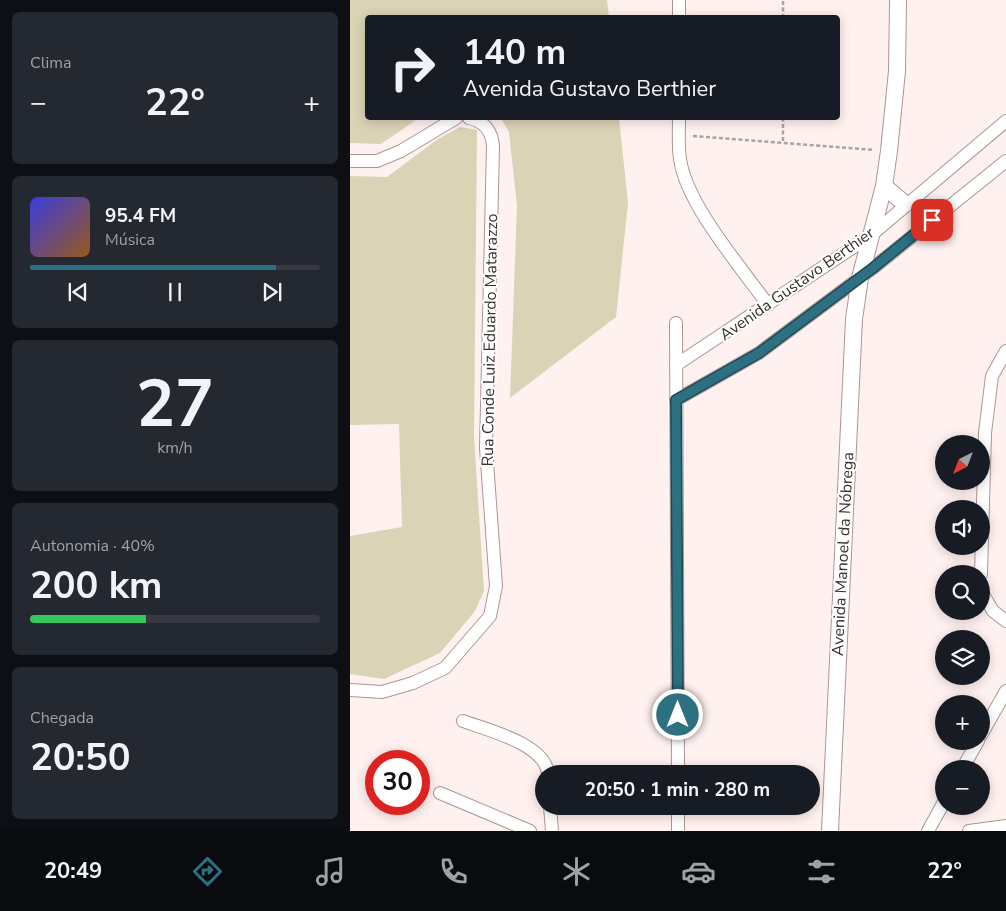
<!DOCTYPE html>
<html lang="pt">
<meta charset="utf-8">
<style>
:root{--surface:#171b24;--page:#242831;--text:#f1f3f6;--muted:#9ea1a6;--line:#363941;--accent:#2d7082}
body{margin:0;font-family:"Nunito Sans",sans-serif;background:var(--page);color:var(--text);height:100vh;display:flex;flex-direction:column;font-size:19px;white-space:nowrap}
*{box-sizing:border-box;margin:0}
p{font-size:16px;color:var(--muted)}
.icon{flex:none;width:28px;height:28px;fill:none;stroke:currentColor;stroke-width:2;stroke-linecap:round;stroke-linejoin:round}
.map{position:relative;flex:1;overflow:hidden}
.sheet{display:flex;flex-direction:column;gap:12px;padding:12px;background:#0d0f14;width:350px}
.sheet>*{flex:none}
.guide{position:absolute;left:15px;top:15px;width:475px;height:105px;border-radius:5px;box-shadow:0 2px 12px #0003;background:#171b24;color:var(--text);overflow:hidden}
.needle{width:32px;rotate:222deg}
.fabs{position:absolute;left:585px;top:435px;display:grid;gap:10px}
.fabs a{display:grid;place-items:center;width:55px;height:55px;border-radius:50%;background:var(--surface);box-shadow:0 2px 12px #0003;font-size:25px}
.speed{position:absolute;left:15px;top:750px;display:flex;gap:10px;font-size:25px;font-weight:700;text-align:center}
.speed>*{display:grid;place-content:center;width:65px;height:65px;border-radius:50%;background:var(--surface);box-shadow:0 2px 12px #0003;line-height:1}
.speed .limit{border:8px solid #d22;background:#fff;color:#111}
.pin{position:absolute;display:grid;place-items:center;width:42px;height:42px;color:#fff;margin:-21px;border-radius:10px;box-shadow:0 2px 8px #0006}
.me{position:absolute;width:55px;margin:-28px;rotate:0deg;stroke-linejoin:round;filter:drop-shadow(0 0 4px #0008)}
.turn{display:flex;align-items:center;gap:18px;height:105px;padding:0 15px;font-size:22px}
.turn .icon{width:65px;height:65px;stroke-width:2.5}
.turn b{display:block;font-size:35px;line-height:42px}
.big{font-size:38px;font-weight:700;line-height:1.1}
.sheet .tile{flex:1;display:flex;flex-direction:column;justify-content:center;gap:8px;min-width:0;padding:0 18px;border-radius:8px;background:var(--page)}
.sheet .dial{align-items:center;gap:0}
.dial b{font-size:65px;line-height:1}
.song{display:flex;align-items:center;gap:15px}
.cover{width:60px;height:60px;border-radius:8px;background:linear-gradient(135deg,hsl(240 70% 55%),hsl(30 70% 35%))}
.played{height:5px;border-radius:2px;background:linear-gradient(90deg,var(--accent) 85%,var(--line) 85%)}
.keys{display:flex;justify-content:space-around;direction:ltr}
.heat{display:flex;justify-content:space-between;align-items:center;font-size:28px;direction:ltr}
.charge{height:8px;border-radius:4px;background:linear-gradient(90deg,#34c759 40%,var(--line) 0)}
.trip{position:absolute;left:185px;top:765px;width:285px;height:50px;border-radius:25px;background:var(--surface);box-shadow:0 2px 12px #0003;font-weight:700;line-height:50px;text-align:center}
.dock{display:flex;height:80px;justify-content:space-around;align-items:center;background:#090b0e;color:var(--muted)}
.dock .icon{width:35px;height:35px}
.dock .on{color:var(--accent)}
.dock b{font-size:22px;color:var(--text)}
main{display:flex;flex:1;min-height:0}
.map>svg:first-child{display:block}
.green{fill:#dad3b6}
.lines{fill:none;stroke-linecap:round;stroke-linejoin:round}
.minor-casing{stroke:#ab9693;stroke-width:14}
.tertiary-casing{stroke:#ab9693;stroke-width:18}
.path{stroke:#aea2a1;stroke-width:2.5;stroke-dasharray:4 2.5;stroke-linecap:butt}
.minor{stroke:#fff;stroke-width:12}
.tertiary{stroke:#fff;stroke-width:16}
.route-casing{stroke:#1d4954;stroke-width:12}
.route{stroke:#2d7082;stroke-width:9}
.labels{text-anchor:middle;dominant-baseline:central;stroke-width:4;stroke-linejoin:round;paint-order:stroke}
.street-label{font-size:16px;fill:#39302f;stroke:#fff}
</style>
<main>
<section class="sheet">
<div class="tile"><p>Clima</p>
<div class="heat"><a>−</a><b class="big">22°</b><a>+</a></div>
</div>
<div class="tile">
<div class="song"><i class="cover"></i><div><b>95.4 FM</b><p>Música</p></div></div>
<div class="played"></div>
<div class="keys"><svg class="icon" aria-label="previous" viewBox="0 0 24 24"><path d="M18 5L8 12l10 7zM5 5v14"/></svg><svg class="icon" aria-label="pause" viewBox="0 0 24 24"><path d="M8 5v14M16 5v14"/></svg><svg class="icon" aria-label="next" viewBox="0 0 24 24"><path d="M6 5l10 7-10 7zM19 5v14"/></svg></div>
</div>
<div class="tile dial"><b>27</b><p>km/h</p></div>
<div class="tile"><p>Autonomia · 40%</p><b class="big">200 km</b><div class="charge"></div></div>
<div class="tile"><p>Chegada</p><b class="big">20:50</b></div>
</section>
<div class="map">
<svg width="656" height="831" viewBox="0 0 656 831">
<rect width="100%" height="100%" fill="#fff1ef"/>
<g class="green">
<polygon points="0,0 257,0 259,17 18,18 18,118 69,118 31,144 0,143"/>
<polygon points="151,118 269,118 278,203 266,317 160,398 167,206 159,132"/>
<polygon points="110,127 127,130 124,437 134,591 125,611 90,653 34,679 0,674 0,536 52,527 49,424 0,425 0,176 37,177 88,139"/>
</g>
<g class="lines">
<g class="minor-casing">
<g id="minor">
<polyline points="329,18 329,0"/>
<path d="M 329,118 C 329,131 328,146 330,159 C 336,204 391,267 418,305"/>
<polyline points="0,161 27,161 51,151 106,118"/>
<polyline points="326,323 328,774"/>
<polyline points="326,365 520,236 656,121"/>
<polyline points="326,400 409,353 523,268 656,161"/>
<polyline points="631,574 635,433 642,376 656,351"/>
<polyline points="631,591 643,611 656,621"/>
<path d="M 0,690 L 32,692 L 63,683 L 95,668 L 140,616 L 146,586 L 136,448 L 143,146 C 142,131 134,121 119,118"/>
<path d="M 113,721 C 137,730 196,744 198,774"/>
<polyline points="631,735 656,691"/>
<polyline points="612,769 628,741"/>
<polyline points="90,793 180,831"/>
<polyline points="200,806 202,831"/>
<polyline points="328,806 328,831"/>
<polyline points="578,831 594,802"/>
<polyline points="619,831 656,826"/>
</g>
</g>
<g class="tertiary-casing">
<g id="tertiary">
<polyline points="534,186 555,204"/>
<polyline points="480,831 504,319 510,278 534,186 539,151 547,71 548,0"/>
</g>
</g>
<g class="path">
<polyline points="433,18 433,0"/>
<polyline points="343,136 524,150"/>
<polyline points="433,141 433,118"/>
</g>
<use href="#minor" class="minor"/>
<use href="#tertiary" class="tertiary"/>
</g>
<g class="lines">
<g class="route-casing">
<polyline id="route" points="328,715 326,400 409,353 523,268 582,220"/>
</g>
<use href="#route" class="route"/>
</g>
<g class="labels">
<g class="street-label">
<text transform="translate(447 284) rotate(-35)">Avenida Gustavo Berthier</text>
<text transform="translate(140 340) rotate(-89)">Rua Conde Luiz Eduardo Matarazzo</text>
<text transform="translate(493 554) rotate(-87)">Avenida Manoel da Nóbrega</text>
</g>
</g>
</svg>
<div class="fabs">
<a><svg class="needle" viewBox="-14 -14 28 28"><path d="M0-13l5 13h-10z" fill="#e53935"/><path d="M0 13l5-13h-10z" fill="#9ea1a6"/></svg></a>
<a><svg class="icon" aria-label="sound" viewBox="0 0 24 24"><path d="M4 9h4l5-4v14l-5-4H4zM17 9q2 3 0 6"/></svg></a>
<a><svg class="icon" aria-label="search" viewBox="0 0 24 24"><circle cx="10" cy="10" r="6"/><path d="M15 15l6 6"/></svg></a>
<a><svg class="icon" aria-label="layers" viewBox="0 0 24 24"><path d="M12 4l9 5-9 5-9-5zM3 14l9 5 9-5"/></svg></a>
<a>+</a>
<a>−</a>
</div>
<div class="speed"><div class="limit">30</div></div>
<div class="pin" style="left:582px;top:220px;background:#d93025"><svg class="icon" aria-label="arrive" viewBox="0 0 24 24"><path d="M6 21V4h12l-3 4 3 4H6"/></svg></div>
<svg class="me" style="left:328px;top:715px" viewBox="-20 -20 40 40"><circle r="17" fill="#2d7082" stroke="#fff" stroke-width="3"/><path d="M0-11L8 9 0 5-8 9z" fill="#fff"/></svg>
<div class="trip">20:50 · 1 min · 280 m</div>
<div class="guide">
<div class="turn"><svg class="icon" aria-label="right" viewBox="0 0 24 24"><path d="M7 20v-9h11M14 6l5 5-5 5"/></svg><div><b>140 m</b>Avenida Gustavo Berthier</div></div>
</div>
</div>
</main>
<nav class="dock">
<b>20:49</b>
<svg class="icon on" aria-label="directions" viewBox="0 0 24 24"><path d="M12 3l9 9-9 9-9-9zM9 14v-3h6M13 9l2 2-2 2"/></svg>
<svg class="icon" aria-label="music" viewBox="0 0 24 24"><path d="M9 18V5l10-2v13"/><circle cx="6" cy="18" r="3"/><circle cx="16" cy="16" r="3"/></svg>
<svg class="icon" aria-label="phone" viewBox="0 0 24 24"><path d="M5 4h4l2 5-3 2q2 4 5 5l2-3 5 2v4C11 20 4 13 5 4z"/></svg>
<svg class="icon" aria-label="climate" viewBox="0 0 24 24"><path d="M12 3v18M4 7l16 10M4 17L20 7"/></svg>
<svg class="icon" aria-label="car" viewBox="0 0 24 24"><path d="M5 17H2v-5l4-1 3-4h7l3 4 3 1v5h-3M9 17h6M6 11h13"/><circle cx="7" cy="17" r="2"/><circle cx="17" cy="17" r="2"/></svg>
<svg class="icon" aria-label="filters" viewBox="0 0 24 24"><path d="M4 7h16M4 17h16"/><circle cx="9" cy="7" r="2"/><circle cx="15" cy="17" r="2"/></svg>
<b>22°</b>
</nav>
